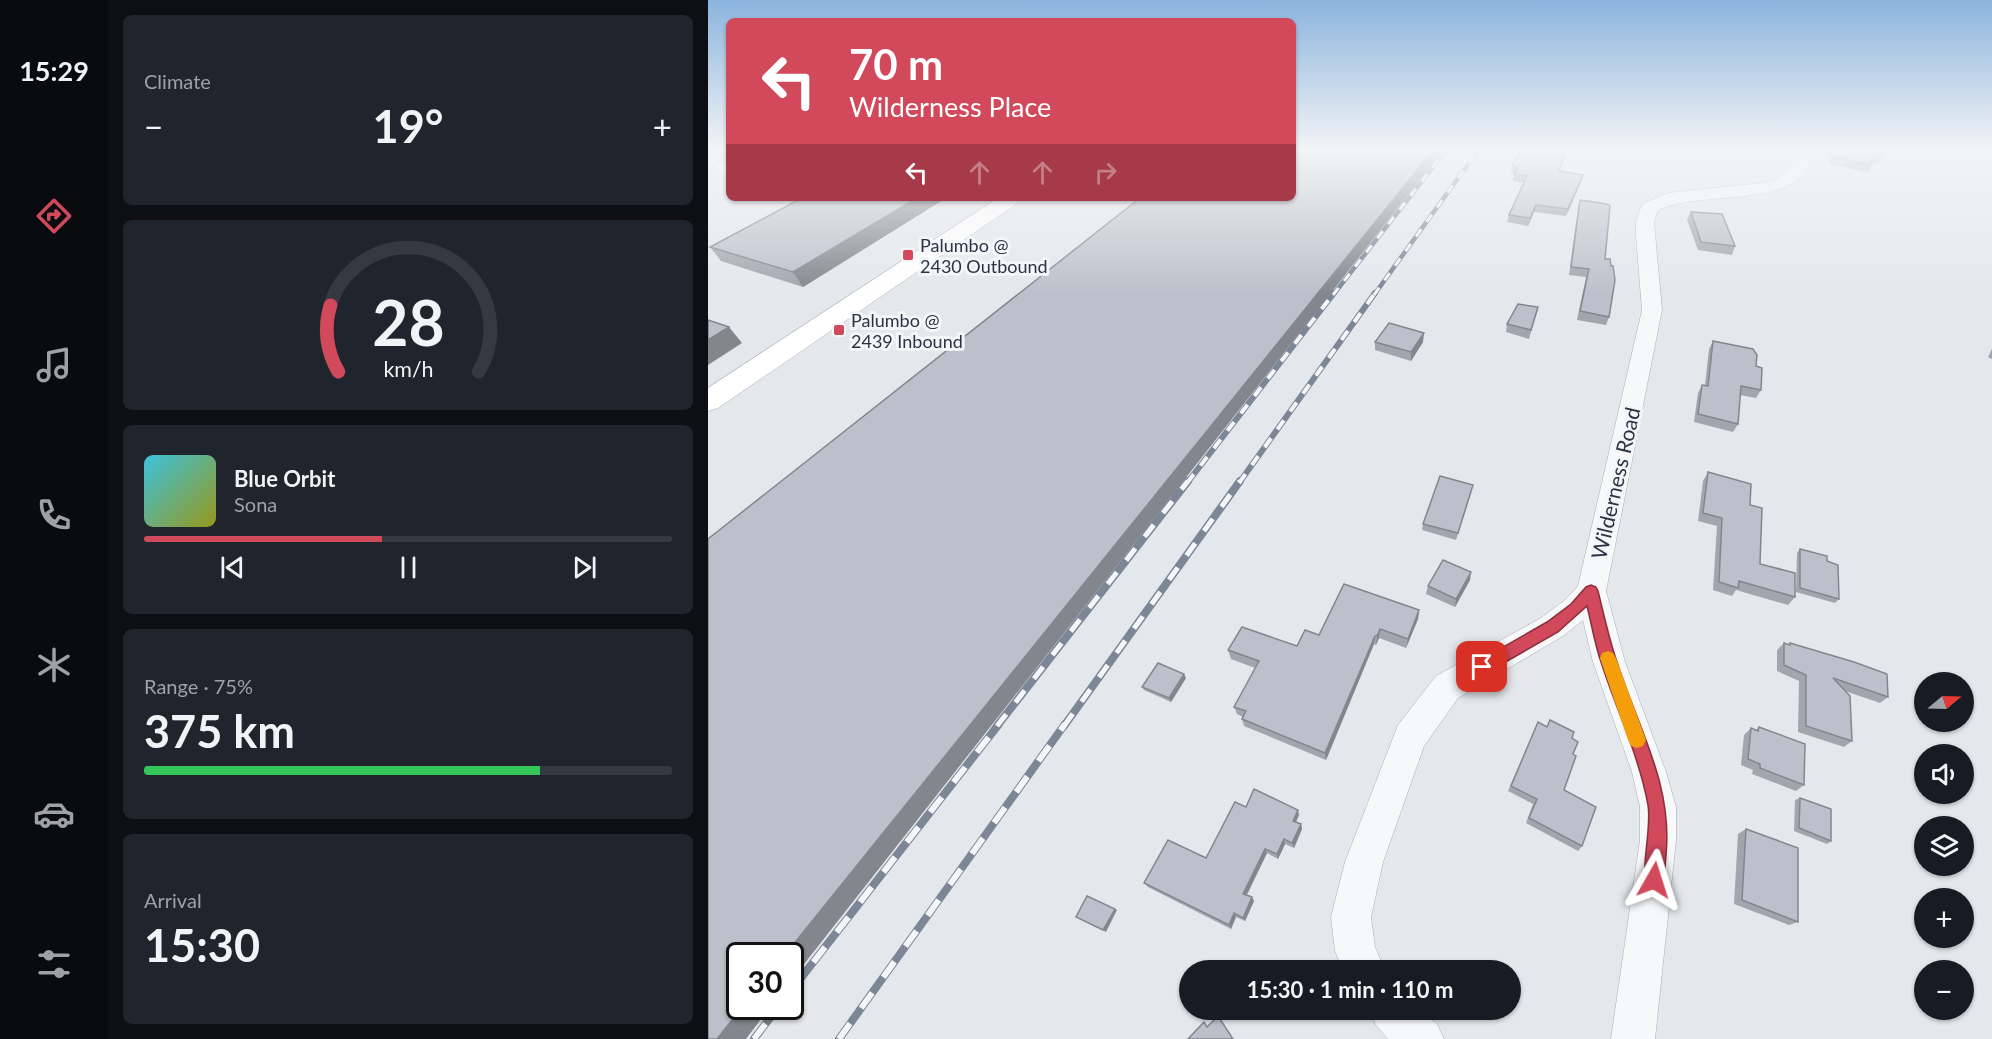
<!DOCTYPE html>
<meta charset="utf-8">
<style>
:root{--surface:#171b24;--page:#20242c;--text:#f1f3f6;--muted:#9ea1a6;--line:#363941;--accent:#d1495b}
body{margin:0;font-family:Lato,sans-serif;background:var(--page);color:var(--text);height:100vh;display:flex;flex-direction:column;font-size:22px;white-space:nowrap}
*{box-sizing:border-box;margin:0}
p{font-size:20px;color:var(--muted)}
.icon{flex:none;width:33px;height:33px;fill:none;stroke:currentColor;stroke-width:2;stroke-linecap:round;stroke-linejoin:round}
.map{position:relative;flex:1;overflow:hidden}
.details{display:flex;flex-direction:column;gap:15px;padding:15px;background:#0d0f14;width:600px}
.details>*{flex:none}
.guide{position:absolute;left:18px;top:18px;width:570px;height:183px;border-radius:9px;box-shadow:0 2px 4px #0004;background:#d1495b;color:#fff;overflow:hidden}
.needle{width:39px;rotate:71deg}
.controls{position:absolute;left:1206px;top:672px;display:grid;gap:12px}
.controls a{display:grid;place-items:center;width:60px;height:60px;border-radius:50%;background:var(--surface);box-shadow:0 2px 4px #0004;font-size:30px}
.speed{position:absolute;left:18px;top:942px;display:flex;gap:12px;font-size:30px;font-weight:700;text-align:center}
.speed>*{display:grid;place-content:center;width:78px;height:78px;border-radius:50%;background:var(--surface);box-shadow:0 2px 4px #0004;line-height:1}
.speed .limit{border:3px solid #111;border-radius:9px;background:#fff;color:#111}
.pin{position:absolute;display:grid;place-items:center;width:51px;height:51px;color:#fff;margin:-26px;border-radius:12px;box-shadow:0 3px 9px #0006}
.me{position:absolute;width:66px;margin:-33px;rotate:6deg;stroke-linejoin:round;filter:drop-shadow(0 0 4px #0008)}
.turn{display:flex;align-items:center;gap:21px;height:126px;padding:0 24px;font-size:27px}
.turn .icon{width:78px;height:78px;stroke-width:2.5}
.turn b{display:block;font-size:42px;line-height:51px}
.lanes{display:flex;align-items:center;height:57px;padding:0 24px;background:#0003;justify-content:center;gap:30px;direction:ltr}
.lanes .off{opacity:.35}
.big{font-size:45px;font-weight:700;line-height:1.1}
.details .card{flex:1;display:flex;flex-direction:column;justify-content:center;gap:9px;min-width:0;padding:0 21px;border-radius:9px;background:var(--page)}
.details .dial{align-items:center;gap:0}
.dial svg{height:156px;overflow:visible;fill:none;stroke:var(--line);stroke-width:7;stroke-linecap:round;text-anchor:middle}
.dial text{fill:var(--text);stroke:none}
.song{display:flex;align-items:center;gap:18px}
.cover{width:72px;height:72px;border-radius:9px;background:linear-gradient(135deg,hsl(190 70% 55%),hsl(60 70% 35%))}
.played{height:6px;border-radius:3px;background:linear-gradient(90deg,var(--accent) 45%,var(--line) 45%)}
.keys{display:flex;justify-content:space-around;direction:ltr}
.heat{display:flex;justify-content:space-between;align-items:center;font-size:33px;direction:ltr}
.charge{height:9px;border-radius:4px;background:linear-gradient(90deg,#34c759 75%,var(--line) 0)}
.trip{position:absolute;left:471px;top:960px;width:342px;height:60px;border-radius:30px;background:var(--surface);box-shadow:0 2px 4px #0004;font-weight:700;line-height:60px;text-align:center}
main{display:flex;flex:1;min-height:0}
.tab-bar{display:flex;flex-direction:column;width:108px;justify-content:space-around;align-items:center;background:#090b0e;color:var(--muted)}
.tab-bar .icon{width:42px;height:42px}
.tab-bar .on{color:var(--accent)}
.tab-bar b{font-size:27px;color:var(--text)}
.map>svg:first-child{display:block}
.lines{fill:none;stroke-linecap:round;stroke-linejoin:round}
.street-casing{stroke:#a9aeb7;stroke-width:1}
.secondary-casing{stroke:#a9aeb7;stroke-width:1}
.street{fill:#f7f8fa;fill-rule:evenodd}
.secondary{fill:#fff;fill-rule:evenodd}
.rail-far3-casing{stroke:#7d8696;stroke-width:4.5}
.rail-far2-casing{stroke:#7d8696;stroke-width:6}
.rail-far1-casing{stroke:#7d8696;stroke-width:8}
.rail-casing{stroke:#7d8696;stroke-width:8}
.rail-far3{stroke:#f4f6f9;stroke-width:3;stroke-dasharray:9;stroke-linecap:butt}
.rail-far2{stroke:#f4f6f9;stroke-width:4;stroke-dasharray:11;stroke-linecap:butt}
.rail-far1{stroke:#f4f6f9;stroke-width:5;stroke-dasharray:15;stroke-linecap:butt}
.rail{stroke:#f4f6f9;stroke-width:6;stroke-dasharray:19;stroke-linecap:butt}
.wall{fill:#a1a5ae}
.shaded-wall{fill:#83868d}
.building{fill:#bbc0ca;stroke:#83868d;stroke-width:1.5}
.route{fill:#d1495b;stroke:#882f3b;stroke-width:1.5}
.slow{fill:#f59e0b}
.poi-dot{fill:#d1495b;stroke:#f4f6f9;stroke-width:2}
.labels{text-anchor:middle;dominant-baseline:central;stroke-width:6;stroke-linejoin:round;paint-order:stroke}
.far-poi-label{font-size:18px;fill:#2b3445;stroke:#f4f6f9;text-anchor:start}
.street-label{font-size:21px;fill:#2b3445;stroke:#f4f6f9}
</style>
<main>
<nav class="tab-bar">
<b>15:29</b>
<svg class="icon on" aria-label="directions" viewBox="0 0 24 24"><path d="M12 3l9 9-9 9-9-9zM9 14v-3h6M13 9l2 2-2 2"/></svg>
<svg class="icon" aria-label="music" viewBox="0 0 24 24"><path d="M9 18V5l10-2v13"/><circle cx="6" cy="18" r="3"/><circle cx="16" cy="16" r="3"/></svg>
<svg class="icon" aria-label="phone" viewBox="0 0 24 24"><path d="M5 4h4l2 5-3 2q2 4 5 5l2-3 5 2v4C11 20 4 13 5 4z"/></svg>
<svg class="icon" aria-label="climate" viewBox="0 0 24 24"><path d="M12 3v18M4 7l16 10M4 17L20 7"/></svg>
<svg class="icon" aria-label="car" viewBox="0 0 24 24"><path d="M5 17H2v-5l4-1 3-4h7l3 4 3 1v5h-3M9 17h6M6 11h13"/><circle cx="7" cy="17" r="2"/><circle cx="17" cy="17" r="2"/></svg>
<svg class="icon" aria-label="filters" viewBox="0 0 24 24"><path d="M4 7h16M4 17h16"/><circle cx="9" cy="7" r="2"/><circle cx="15" cy="17" r="2"/></svg>
</nav>
<section class="details">
<div class="card"><p>Climate</p>
<div class="heat"><a>−</a><b class="big">19°</b><a>+</a></div>
</div>
<div class="card dial"><svg viewBox="0 0 100 80">
<path d="M14 69A42 42 0 1 1 86 69"/>
<path d="M14 69A42 42 0 0 1 10 35" stroke="#d1495b"/>
<text x="50" y="56" font-size="32" font-weight="700">28</text>
<text x="50" y="72" font-size="11">km/h</text>
</svg></div>
<div class="card">
<div class="song"><i class="cover"></i><div><b>Blue Orbit</b><p>Sona</p></div></div>
<div class="played"></div>
<div class="keys"><svg class="icon" aria-label="previous" viewBox="0 0 24 24"><path d="M18 5L8 12l10 7zM5 5v14"/></svg><svg class="icon" aria-label="pause" viewBox="0 0 24 24"><path d="M8 5v14M16 5v14"/></svg><svg class="icon" aria-label="next" viewBox="0 0 24 24"><path d="M6 5l10 7-10 7zM19 5v14"/></svg></div>
</div>
<div class="card"><p>Range · 75%</p><b class="big">375 km</b><div class="charge"></div></div>
<div class="card"><p>Arrival</p><b class="big">15:30</b></div>
</section>
<div class="map">
<svg width="1284" height="1039" viewBox="0 0 1284 1039">
<rect width="100%" height="100%" fill="#e4e7ec"/>
<g class="lines">
<g class="street-casing">
<g id="street">
<path d="M 1091,149 L 1106,149 C 1104,156 1102,165 1098,171 C 1073,207 989,191 950,210 L 946,222 L 954,310 L 898,591 L 917,662 L 958,772 L 968,807 L 968,840 L 947,1039 L 903,1039 L 932,840 L 932,807 L 924,772 L 885,662 L 875,620 L 855,636 L 750,698 L 716,746 L 675,862 L 663,917 L 667,947 L 677,970 L 635,970 L 627,951 L 623,917 L 637,862 L 690,725 L 728,676 L 833,618 L 857,600 L 870,586 L 934,310 L 928,236 L 928,222 L 933,207 L 936,203 L 960,193 L 1054,183 L 1071,178 L 1084,167 Z"/>
<polygon points="21,159 21,170 14,172 6,167 8,164"/>
<polygon points="662,1010 711,1010 729,1024 736,1039 680,1039 668,1025"/>
</g>
</g>
<g class="secondary-casing">
<polygon id="secondary" points="290,198 314,198 311,202 10,408 0,411 0,388"/>
</g>
<use href="#street" class="street"/>
<use href="#secondary" class="secondary"/>
<g class="rail-far3-casing">
<g id="rail-far3">
<polyline points="625,295 739,149"/>
<polyline points="666,295 771,149"/>
</g>
</g>
<g class="rail-far2-casing">
<g id="rail-far2">
<polyline points="479,483 626,293"/>
<polyline points="531,483 667,293"/>
</g>
</g>
<g class="rail-far1-casing">
<g id="rail-far1">
<polyline points="289,726 480,481"/>
<polyline points="356,726 532,481"/>
</g>
</g>
<g class="rail-casing">
<g id="rail">
<polyline points="82,992 291,724"/>
<polyline points="46,1039 71,1006"/>
<polyline points="131,1039 357,724"/>
</g>
</g>
<use href="#rail-far3" class="rail-far3"/>
<use href="#rail-far2" class="rail-far2"/>
<use href="#rail-far1" class="rail-far1"/>
<use href="#rail" class="rail"/>
</g>
<g class="wall">
<polygon points="1121,149 1173,149 1174,157 1170,164 1164,163 1160,172 1121,164"/>
<polygon points="857,152 852,171 873,182 858,216 826,212 820,226 799,222 801,215 815,183 805,181 806,174 803,173 804,166"/>
<polygon points="94,198 238,198 95,287 13,261 2,247"/>
<polygon points="872,200 897,259 901,317 898,325 869,320 878,277 861,275 870,208"/>
<polygon points="983,212 1027,246 1024,255 990,250 979,220"/>
<polygon points="830,307 821,339 798,332 799,324"/>
<polygon points="1005,341 1048,366 1053,390 1048,398 1032,395 1030,424 1025,432 986,422 990,393 994,385 997,385 1001,349"/>
<polygon points="667,342 715,342 703,361 667,350"/>
<polygon points="1284,349 1284,359 1280,357"/>
<polygon points="1000,472 1042,505 1052,564 1087,597 1080,605 1028,590 1024,596 1005,590 1009,526 990,521 995,481"/>
<polygon points="763,492 748,540 714,530 715,524"/>
<polygon points="1092,549 1119,561 1131,599 1127,603 1088,592 1089,553"/>
<polygon points="762,580 747,607 718,594 720,586"/>
<polygon points="711,610 710,619 698,648 671,638 668,645 666,644 618,760 536,726 534,719 535,717 529,714 526,707 547,668 523,659 520,650 589,646 611,635"/>
<polygon points="1076,643 1081,645 1082,643 1180,697 1172,703 1137,691 1144,741 1136,747 1090,732 1091,681 1069,671 1069,650"/>
<polygon points="478,678 463,702 436,690 434,687"/>
<polygon points="842,720 864,738 865,754 856,790 874,846 870,851 818,823 825,804 800,791 830,722 839,727"/>
<polygon points="1051,727 1096,785 1088,791 1044,774 1045,770 1033,765 1036,735 1043,728 1048,730"/>
<polygon points="1092,798 1123,841 1119,844 1086,831 1087,800"/>
<polygon points="591,815 588,822 593,824 594,829 586,848 577,844 570,859 559,853 539,895 544,897 546,901 537,921 528,917 523,929 440,887 436,883 498,858"/>
<polygon points="1038,829 1090,922 1081,925 1026,904 1030,834"/>
</g>
<g class="shaded-wall">
<polygon points="0,149 8,149 0,152"/>
<polygon points="726,149 736,149 82,982 82,956 76,956"/>
<polygon points="875,175 873,182 858,216 860,209"/>
<polygon points="209,198 238,198 95,287 85,272"/>
<polygon points="828,205 826,212 820,226 822,218"/>
<polygon points="21,327 34,343 0,365 0,340"/>
<polygon points="716,333 715,342 703,361 703,352"/>
<polygon points="763,572 762,580 747,607 748,599"/>
<polygon points="711,610 710,619 698,648 700,639"/>
<polygon points="672,629 671,638 668,645 669,636"/>
<polygon points="667,636 666,644 618,760 617,753"/>
<polygon points="476,674 478,678 463,702 461,698"/>
<polygon points="590,810 591,815 586,826 585,821"/>
<polygon points="593,824 594,829 586,848 584,843"/>
<polygon points="576,839 577,844 570,859 569,854"/>
<polygon points="557,849 559,853 537,898 535,894"/>
<polygon points="544,897 546,901 537,921 535,918"/>
<polygon points="407,909 409,910 398,932 395,930"/>
<polygon points="526,913 528,917 523,929 521,925"/>
<polygon points="35,1006 63,1006 38,1039 9,1039"/>
</g>
<g class="building">
<polygon points="585,149 726,149 76,956 32,956 32,1006 35,1006 9,1039 0,1039 0,539 432,198 585,198"/>
<polygon points="813,149 835,149 857,152 851,171 875,175 860,209 828,205 822,218 801,215 819,176 806,174 810,167 804,166"/>
<polygon points="1124,149 1173,149 1174,157 1164,155 1164,165 1125,157"/>
<polygon points="94,198 209,198 85,272 2,247"/>
<polygon points="872,200 899,204 902,206 897,259 902,259 903,266 905,266 907,280 901,317 872,311 881,269 863,267"/>
<polygon points="983,212 1014,214 1027,246 993,242"/>
<polygon points="810,304 830,307 823,330 799,324"/>
<polygon points="0,320 21,327 0,340"/>
<polygon points="681,323 716,333 703,352 667,342"/>
<polygon points="1005,341 1045,349 1049,355 1048,366 1054,368 1053,390 1033,386 1030,424 990,414 994,385 1000,386"/>
<polygon points="1000,472 1043,484 1042,505 1054,508 1052,564 1087,573 1087,597 1031,581 1030,588 1011,582 1014,518 995,513"/>
<polygon points="732,476 765,485 750,533 715,524"/>
<polygon points="1092,549 1119,556 1119,561 1130,565 1131,599 1092,588"/>
<polygon points="735,560 763,572 748,599 720,586"/>
<polygon points="636,584 711,610 700,639 672,629 669,636 667,636 617,753 534,719 538,711 526,707 551,661 520,650 534,627 589,646 597,630 611,635"/>
<polygon points="1076,643 1082,645 1082,643 1146,662 1179,674 1180,697 1125,678 1142,696 1144,741 1098,726 1098,675 1076,665"/>
<polygon points="450,663 476,674 461,698 434,687"/>
<polygon points="842,720 866,732 864,738 870,742 865,754 868,756 856,790 888,807 874,846 821,818 829,799 803,786 830,722 839,727"/>
<polygon points="1051,727 1097,744 1096,785 1052,768 1052,764 1040,759 1043,728 1050,731"/>
<polygon points="546,789 590,810 585,821 593,824 584,843 576,839 569,854 557,849 535,894 544,897 535,918 526,913 521,925 436,883 460,840 498,858 527,802 538,807"/>
<polygon points="1092,798 1123,809 1123,841 1091,828"/>
<polygon points="1038,829 1090,848 1090,922 1034,900"/>
<polygon points="379,896 407,909 395,930 368,917"/>
<polygon points="510,1016 525,1039 480,1039 496,1022 499,1027"/>
</g>
<linearGradient id="sky" x2="0" y2="1"><stop stop-color="#8bb4dd"/><stop offset="0.51" stop-color="#f3f4f6"/><stop offset="1" stop-color="#f3f4f6" stop-opacity="0"/></linearGradient>
<rect width="1284" height="294" fill="url(#sky)"/>
<path class="route" d="M 883,585 L 888,587 L 890,591 C 896,615 901,639 909,662 C 930,728 965,784 958,855 C 957,866 957,877 953,887 L 946,890 L 939,887 C 932,869 944,828 940,805 C 931,756 909,711 894,665 C 887,646 884,626 879,606 L 850,632 L 780,672 L 774,674 L 769,672 L 766,667 L 769,662 L 839,622 L 863,604 L 878,587 Z"/>
<polygon class="slow" points="900,651 905,653 908,658 938,740 935,746 929,748 923,746 920,740 892,658 894,653"/>
<g class="poi-dot">
<rect x="194" y="249" width="12" height="12" rx="3"/>
<rect x="125" y="324" width="12" height="12" rx="3"/>
</g>
<g class="labels">
<g class="far-poi-label">
<text x="212" y="245">Palumbo @<tspan x="212" dy="21">2430 Outbound</tspan></text>
<text x="143" y="320">Palumbo @<tspan x="143" dy="21">2439 Inbound</tspan></text>
</g>
<g class="street-label">
<text transform="translate(907 483) rotate(-77)">Wilderness Road</text>
</g>
</g>
</svg>
<div class="controls">
<a><svg class="needle" viewBox="-14 -14 28 28"><path d="M0-13l5 13h-10z" fill="#e53935"/><path d="M0 13l5-13h-10z" fill="#9ea1a6"/></svg></a>
<a><svg class="icon" aria-label="sound" viewBox="0 0 24 24"><path d="M4 9h4l5-4v14l-5-4H4zM17 9q2 3 0 6"/></svg></a>
<a><svg class="icon" aria-label="layers" viewBox="0 0 24 24"><path d="M12 4l9 5-9 5-9-5zM3 14l9 5 9-5"/></svg></a>
<a>+</a>
<a>−</a>
</div>
<div class="speed"><div class="limit">30</div></div>
<div class="pin" style="left:774px;top:667px;background:#d93025"><svg class="icon" aria-label="arrive" viewBox="0 0 24 24"><path d="M6 21V4h12l-3 4 3 4H6"/></svg></div>
<svg class="me" style="left:946px;top:880px" viewBox="-20 -20 40 40"><path d="M0-17L14 15 0 8-14 15z" fill="#d1495b" stroke="#fff" stroke-width="4"/></svg>
<div class="trip">15:30 · 1 min · 110 m</div>
<div class="guide">
<div class="turn"><svg class="icon" aria-label="left" viewBox="0 0 24 24"><path d="M17 20v-9H6M10 6l-5 5 5 5"/></svg><div><b>70 m</b>Wilderness Place</div></div>
<div class="lanes"><svg class="icon" aria-label="left" viewBox="0 0 24 24"><path d="M17 20v-9H6M10 6l-5 5 5 5"/></svg><svg class="icon off" aria-label="ahead" viewBox="0 0 24 24"><path d="M12 20V5M6 11l6-6 6 6"/></svg><svg class="icon off" aria-label="ahead" viewBox="0 0 24 24"><path d="M12 20V5M6 11l6-6 6 6"/></svg><svg class="icon off" aria-label="right" viewBox="0 0 24 24"><path d="M7 20v-9h11M14 6l5 5-5 5"/></svg></div>
</div>
</div>
</main>
